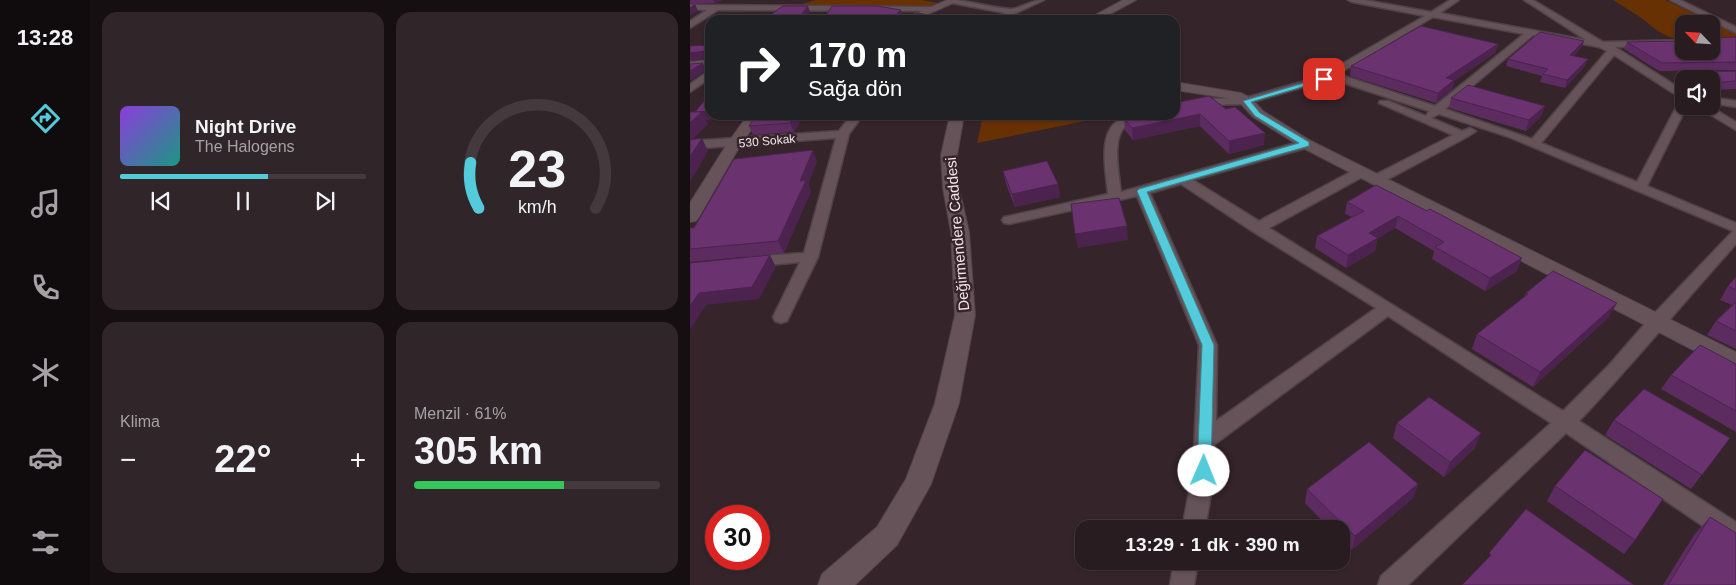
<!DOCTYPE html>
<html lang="tr">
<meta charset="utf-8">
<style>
:root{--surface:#281c20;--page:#302529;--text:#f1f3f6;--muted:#a5a1a5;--line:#443a3e;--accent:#53cbda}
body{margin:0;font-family:Helvetica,sans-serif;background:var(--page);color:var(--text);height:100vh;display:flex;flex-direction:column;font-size:19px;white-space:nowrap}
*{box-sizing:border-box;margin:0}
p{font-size:16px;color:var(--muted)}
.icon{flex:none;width:28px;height:28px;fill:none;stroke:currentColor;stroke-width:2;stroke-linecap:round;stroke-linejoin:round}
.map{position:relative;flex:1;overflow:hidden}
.details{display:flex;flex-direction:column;gap:12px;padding:12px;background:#160f12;width:600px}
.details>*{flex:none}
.hud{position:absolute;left:15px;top:15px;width:475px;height:105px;border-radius:15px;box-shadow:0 1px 4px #0004,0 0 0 1px var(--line);background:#202124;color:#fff;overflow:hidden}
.needle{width:32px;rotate:295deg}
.controls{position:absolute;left:985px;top:15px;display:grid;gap:10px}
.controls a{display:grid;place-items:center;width:45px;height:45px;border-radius:10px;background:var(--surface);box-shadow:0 1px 4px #0004,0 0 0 1px var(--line);font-size:25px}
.speed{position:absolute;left:15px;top:505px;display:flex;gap:10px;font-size:25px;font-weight:700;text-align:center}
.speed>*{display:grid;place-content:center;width:65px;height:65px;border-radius:50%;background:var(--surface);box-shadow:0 1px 4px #0004,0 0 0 1px var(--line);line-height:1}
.speed .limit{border:8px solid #d22;background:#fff;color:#111}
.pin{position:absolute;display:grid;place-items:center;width:42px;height:42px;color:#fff;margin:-21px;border-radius:10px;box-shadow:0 2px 8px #0006}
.me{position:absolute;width:55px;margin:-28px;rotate:1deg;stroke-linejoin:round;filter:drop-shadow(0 0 4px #0008)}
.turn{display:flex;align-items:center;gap:18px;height:105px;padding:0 20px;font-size:22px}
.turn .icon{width:65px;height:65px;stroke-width:2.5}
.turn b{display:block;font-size:35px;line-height:42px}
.big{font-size:38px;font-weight:700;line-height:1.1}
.details .card{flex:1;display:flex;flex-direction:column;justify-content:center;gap:8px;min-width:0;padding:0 18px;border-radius:15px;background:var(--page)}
.details .dial{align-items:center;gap:0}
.dial svg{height:130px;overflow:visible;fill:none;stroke:var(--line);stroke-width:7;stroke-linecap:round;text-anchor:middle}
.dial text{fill:var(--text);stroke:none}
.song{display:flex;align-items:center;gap:15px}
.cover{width:60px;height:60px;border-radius:8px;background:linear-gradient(135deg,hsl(270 70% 55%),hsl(170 70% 35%))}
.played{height:5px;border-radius:2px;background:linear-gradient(90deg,var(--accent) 60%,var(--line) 60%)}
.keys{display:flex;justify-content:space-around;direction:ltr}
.heat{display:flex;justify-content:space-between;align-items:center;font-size:28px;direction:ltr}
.charge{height:8px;border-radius:4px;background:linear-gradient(90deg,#34c759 61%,var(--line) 0)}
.details .tiles{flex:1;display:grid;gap:12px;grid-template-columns:repeat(2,1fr)}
.trip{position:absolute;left:385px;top:520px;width:275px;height:50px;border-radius:15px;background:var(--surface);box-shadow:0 1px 4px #0004,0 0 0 1px var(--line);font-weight:700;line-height:50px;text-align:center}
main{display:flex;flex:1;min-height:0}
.tab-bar{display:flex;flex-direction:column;width:90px;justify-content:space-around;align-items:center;background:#100b0d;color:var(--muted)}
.tab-bar .icon{width:35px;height:35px}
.tab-bar .selected{color:var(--accent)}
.tab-bar b{font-size:22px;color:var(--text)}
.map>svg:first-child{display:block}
.green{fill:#673103}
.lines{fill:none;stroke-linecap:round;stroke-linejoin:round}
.minor-casing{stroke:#4f4247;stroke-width:3}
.tertiary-casing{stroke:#4f4247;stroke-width:2}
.minor{fill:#66535a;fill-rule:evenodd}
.tertiary{fill:#66535a;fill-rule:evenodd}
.wall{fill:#5c2b60}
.shaded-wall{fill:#4b234e}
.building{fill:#6b3270;stroke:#4b234e}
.route{fill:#53cbda;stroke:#36848e}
.labels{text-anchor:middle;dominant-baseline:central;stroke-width:5;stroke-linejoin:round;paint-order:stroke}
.far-street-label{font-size:12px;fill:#f1e5e9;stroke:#35252b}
.street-label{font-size:15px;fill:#f1e5e9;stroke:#35252b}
</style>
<main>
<nav class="tab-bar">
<b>13:28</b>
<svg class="icon selected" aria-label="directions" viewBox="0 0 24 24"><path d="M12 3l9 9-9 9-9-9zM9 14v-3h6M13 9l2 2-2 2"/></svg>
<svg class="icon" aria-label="music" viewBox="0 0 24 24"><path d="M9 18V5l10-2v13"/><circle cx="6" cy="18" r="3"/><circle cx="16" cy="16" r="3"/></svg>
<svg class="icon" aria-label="phone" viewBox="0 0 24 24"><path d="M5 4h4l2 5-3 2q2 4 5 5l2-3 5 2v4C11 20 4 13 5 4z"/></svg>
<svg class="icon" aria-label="climate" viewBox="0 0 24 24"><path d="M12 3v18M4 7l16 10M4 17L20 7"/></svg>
<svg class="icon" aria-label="car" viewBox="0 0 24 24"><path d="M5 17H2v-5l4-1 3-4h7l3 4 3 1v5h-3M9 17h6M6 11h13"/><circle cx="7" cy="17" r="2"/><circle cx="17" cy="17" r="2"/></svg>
<svg class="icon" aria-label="filters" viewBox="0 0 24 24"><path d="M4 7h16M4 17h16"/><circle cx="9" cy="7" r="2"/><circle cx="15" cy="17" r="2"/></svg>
</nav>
<section class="details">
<div class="tiles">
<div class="card">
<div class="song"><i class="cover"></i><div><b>Night Drive</b><p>The Halogens</p></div></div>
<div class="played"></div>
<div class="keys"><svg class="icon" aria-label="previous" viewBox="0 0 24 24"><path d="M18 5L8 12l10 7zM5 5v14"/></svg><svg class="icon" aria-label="pause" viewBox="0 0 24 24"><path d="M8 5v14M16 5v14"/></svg><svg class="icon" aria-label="next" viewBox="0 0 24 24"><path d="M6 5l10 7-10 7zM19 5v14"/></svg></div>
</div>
<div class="card dial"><svg viewBox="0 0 100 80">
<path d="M14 69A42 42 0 1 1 86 69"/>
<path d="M14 69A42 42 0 0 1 9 41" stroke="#53cbda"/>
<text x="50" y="56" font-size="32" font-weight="700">23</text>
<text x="50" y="72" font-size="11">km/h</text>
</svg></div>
<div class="card"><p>Klima</p>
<div class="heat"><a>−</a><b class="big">22°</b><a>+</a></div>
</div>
<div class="card"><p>Menzil · 61%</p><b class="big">305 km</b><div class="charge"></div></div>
</div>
</section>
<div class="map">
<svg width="1046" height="585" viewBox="0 0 1046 585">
<rect width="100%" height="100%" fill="#35252b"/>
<g class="green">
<polygon points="126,0 230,0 249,3 237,7 118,6 112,4"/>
<path d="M 923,0 L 975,0 L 1046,33 L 1046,37 L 1021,38 L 1021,24 L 994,24 L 994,39 C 976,40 963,27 950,17 C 941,11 932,6 923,0 Z"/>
<polygon points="293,115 425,115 287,143"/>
</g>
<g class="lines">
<g class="minor-casing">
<g id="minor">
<path d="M 259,0 C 280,0 300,8 321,9 C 330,9 340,0 354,0 L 313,19 L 309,17 L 315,13 L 262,3 L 259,3 Z"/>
<path d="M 658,0 L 675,0 L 741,12 L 760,0 L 769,0 L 750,13 L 896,40 L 834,0 L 843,0 L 913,42 L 994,40 L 994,46 L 925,47 L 994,91 L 994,106 L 997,106 L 957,186 L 1046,223 L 1046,244 C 993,303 943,364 889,421 L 1046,522 L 1046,546 L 1038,543 L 876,433 L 718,585 L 688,585 L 691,576 L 861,423 L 698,316 L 525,444 L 525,471 L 515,529 L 492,529 L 503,471 L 509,345 L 447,196 L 319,224 L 314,223 L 312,220 L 314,217 L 319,216 L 418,194 C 416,173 407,133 429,120 C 441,113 458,115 472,115 L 470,117 C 460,120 448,120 439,124 C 420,133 429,175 431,192 L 612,141 L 620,141 L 622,144 L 620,147 L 503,180 L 569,221 L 666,169 L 676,169 L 677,172 L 676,175 L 579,228 L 873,411 L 919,365 L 960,318 L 1043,231 L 819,137 L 749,114 L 741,118 L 772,131 L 780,128 L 786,131 L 777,137 L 691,183 L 681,183 L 680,180 L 681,177 L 763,135 L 689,103 L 690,101 L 698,101 L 736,116 L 739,111 L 641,79 L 556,104 L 517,105 L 485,113 L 485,107 L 517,99 L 555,98 L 629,77 L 735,16 L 662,2 ZM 743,17 L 834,34 L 745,106 L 648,74 ZM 843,35 L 909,47 L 917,51 L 842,139 L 755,109 ZM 924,55 L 991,98 L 947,182 L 851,143 ZM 491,184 L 562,231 L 686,308 L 526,421 L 527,345 L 460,193 Z"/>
<polygon points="980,0 990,0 1046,27 1046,33"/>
<polygon points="0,5 243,7 247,9 243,11 28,10 0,28 0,21 17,10 0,9"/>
<polygon points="20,70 20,78 0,92 0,84"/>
<polygon points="1021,97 1046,101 1046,107 1021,103"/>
<polygon points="1006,106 1019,106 1046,122 1046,130"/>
<polygon points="161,115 173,115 159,134 128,257 97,321 91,323 85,321 83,317 110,262 60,267 55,265 52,262 55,259 60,257 114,253 146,138 0,149 0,141 149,131"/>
<polygon points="484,561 508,561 504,585 480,585"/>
</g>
</g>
<g class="tertiary-casing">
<g id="tertiary">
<polygon points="257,0 270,0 225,20 211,20"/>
<polygon points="433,0 446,0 409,20 396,20"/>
<polygon points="20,60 20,68 0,70 0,62"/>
<polygon points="485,82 551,93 561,98 573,111 621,141 1046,352 1046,370 1038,368 611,147 563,117 551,104 543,99 485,90"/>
<polygon points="58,115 72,115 51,144 9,217 6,221 0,222 0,203 37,144"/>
<polygon points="260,115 274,115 267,155 269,188 279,232 285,315 269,403 241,484 207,545 165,585 128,585 132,574 187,527 216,479 245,403 265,315 261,232 253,188 251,155"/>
</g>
</g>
<use href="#minor" class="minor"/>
<use href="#tertiary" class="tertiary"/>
</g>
<g class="wall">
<polygon points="0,0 32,0 25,3 0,4"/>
<polygon points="1046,37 1046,70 969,71 934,49 937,42 994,41"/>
<polygon points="894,41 891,48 884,56 898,59 895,66 875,88 850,82 852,76 816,66 818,59"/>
<polygon points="808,44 805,53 764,81 762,90 746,103 660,76 661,66"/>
<polygon points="20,45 20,80 16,73 18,70 18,58 0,61"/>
<polygon points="1046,71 1046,89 1021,90 1021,79 994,79 994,86 985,81 988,73"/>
<polygon points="519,96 574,145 539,154 510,126 443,140 435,130 434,118"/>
<polygon points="761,98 855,106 851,116 836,131 759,108"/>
<polygon points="66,115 114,115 104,132 63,135 59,126"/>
<polygon points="127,161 118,184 121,191 94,253 0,262 0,228 4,228"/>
<polygon points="313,171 368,184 370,197 325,207 316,184"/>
<polygon points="686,185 827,271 795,291 742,259 744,251 705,228 687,239 685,251 656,268 625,248 627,236 662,217 655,214 657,202"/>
<polygon points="1046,277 1046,349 1017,335 1026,321 1042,305 1030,300 1038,286"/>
<polygon points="836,293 919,317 843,387 782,349 787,334 834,297"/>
<polygon points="1046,364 1046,432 971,389 981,375"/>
<polygon points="924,420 1040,438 1001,489 915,435"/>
<polygon points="707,423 785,448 754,477 703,438"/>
<polygon points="728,484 723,498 662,550 651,540 651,529 640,529 615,503 617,489"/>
<polygon points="865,486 945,540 934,554 857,501"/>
<polygon points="1020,517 1046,585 973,585 1004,535"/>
</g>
<g class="shaded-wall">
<polygon points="23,0 32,0 25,3"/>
<polygon points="5,4 8,11 0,15 0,7"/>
<polygon points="118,6 120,12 115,20 107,20"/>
<polygon points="211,10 213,17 209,20 207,13"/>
<polygon points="894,41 891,48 878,62 880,55"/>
<polygon points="808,44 805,53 764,81 762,90 746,103 748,93 756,78"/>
<polygon points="16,51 20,58 0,61 0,53"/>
<polygon points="898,59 895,66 875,88 877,80"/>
<polygon points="13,63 16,70 0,81 0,71"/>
<polygon points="855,106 851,116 836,131 839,120"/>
<polygon points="20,111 20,115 45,115 43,117 16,120 18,124 3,139 0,139 0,123 5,112"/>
<polygon points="510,114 510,126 443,140 442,128"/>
<polygon points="106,115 114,115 104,132 100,123"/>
<polygon points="575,133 574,145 539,154 539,141"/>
<polygon points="12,138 18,151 0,182 0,157"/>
<polygon points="123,150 127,161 118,184 121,191 94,253 88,241 110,181"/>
<polygon points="368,184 370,197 325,207 322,194"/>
<polygon points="708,216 705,228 687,239 685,251 656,268 658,255 679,233"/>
<polygon points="437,226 438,240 388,248 385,234"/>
<polygon points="80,255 86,267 69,299 16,305 0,330 0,306 9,293"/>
<polygon points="832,258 827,271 795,291 800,278"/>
<polygon points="927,303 919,317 843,387 850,372"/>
<polygon points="791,433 785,448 754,477 760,462"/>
<polygon points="728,484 723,498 662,550 665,536"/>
</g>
<g class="building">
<polygon points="93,6 118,6 107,20 73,20"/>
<polygon points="142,6 187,6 211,10 207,13 209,15 223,15 228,13 264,20 133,20"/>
<polygon points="731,26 808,44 756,78 764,80 748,93 661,66"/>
<polygon points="850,32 894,41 880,55 898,59 877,80 853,74 858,69 818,59"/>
<polygon points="1046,37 1046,62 972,63 937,42 994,41 994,51 1021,51 1021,38"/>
<polygon points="20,45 20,72 16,73 18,70 18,53 16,51 0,53 0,46"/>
<polygon points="13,63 0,71 0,64"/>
<polygon points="1046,71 1046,81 1021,83 1021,79 998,79 988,73"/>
<polygon points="778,85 855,106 839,120 761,98"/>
<polygon points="20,94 20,111 5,112"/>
<polygon points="519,96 536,109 545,107 575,133 539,141 510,114 442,128 434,118 439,115 485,115 485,103"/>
<polygon points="0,112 12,112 0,123"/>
<polygon points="66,115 106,115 100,123 59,126"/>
<polygon points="12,138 0,157 0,140"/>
<polygon points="123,150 110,181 116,180 88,241 0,249 0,228 4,228 44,159"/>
<polygon points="357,161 368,184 322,194 313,171"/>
<polygon points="686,185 737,211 740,209 832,258 800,278 745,247 754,242 708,216 679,233 688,238 658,255 627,236 674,211 657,202"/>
<polygon points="429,198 437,226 385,234 381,204"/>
<polygon points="80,255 62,287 9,293 0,306 0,263"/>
<polygon points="863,271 927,303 850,372 787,334 838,294 836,293"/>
<polygon points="1046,277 1046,290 1038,286"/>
<polygon points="1046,302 1046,331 1026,321"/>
<polygon points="1010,345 1046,364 1046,411 981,375"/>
<polygon points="954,389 1040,438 1012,475 924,420"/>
<polygon points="739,397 791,433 760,462 707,423"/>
<polygon points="679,442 728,484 665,536 617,489"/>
<polygon points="895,450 973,499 945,540 865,486"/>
<polygon points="836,509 944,585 772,585 801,555 799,553"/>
<polygon points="1020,517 1046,533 1046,585 978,585"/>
</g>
<polygon class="route" points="634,77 636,77 636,80 561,102 570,113 619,142 619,146 457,192 524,345 521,471 519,475 514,477 509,475 507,471 512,345 447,191 449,189 609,143 565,116 553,101"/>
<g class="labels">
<g class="far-street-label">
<text transform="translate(77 141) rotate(-5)">530 Sokak</text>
</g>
<g class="street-label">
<text transform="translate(267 234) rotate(-95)">Değirmendere Caddesi</text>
</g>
</g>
</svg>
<div class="controls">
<a><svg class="needle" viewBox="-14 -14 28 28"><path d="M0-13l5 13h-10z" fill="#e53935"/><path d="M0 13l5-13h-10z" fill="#a5a1a5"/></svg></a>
<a><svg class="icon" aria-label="sound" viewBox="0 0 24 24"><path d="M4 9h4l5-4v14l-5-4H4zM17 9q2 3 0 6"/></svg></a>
</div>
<div class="speed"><div class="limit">30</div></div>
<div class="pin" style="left:634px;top:79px;background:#d93025"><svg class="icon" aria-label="arrive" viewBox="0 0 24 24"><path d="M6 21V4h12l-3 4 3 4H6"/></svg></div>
<svg class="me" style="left:514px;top:471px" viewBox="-20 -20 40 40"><circle r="19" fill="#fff"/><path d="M0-13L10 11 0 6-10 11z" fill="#53cbda"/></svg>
<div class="trip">13:29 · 1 dk · 390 m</div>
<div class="hud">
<div class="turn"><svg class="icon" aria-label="right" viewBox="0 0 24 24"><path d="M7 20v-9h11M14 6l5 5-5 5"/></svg><div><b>170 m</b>Sağa dön</div></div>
</div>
</div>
</main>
